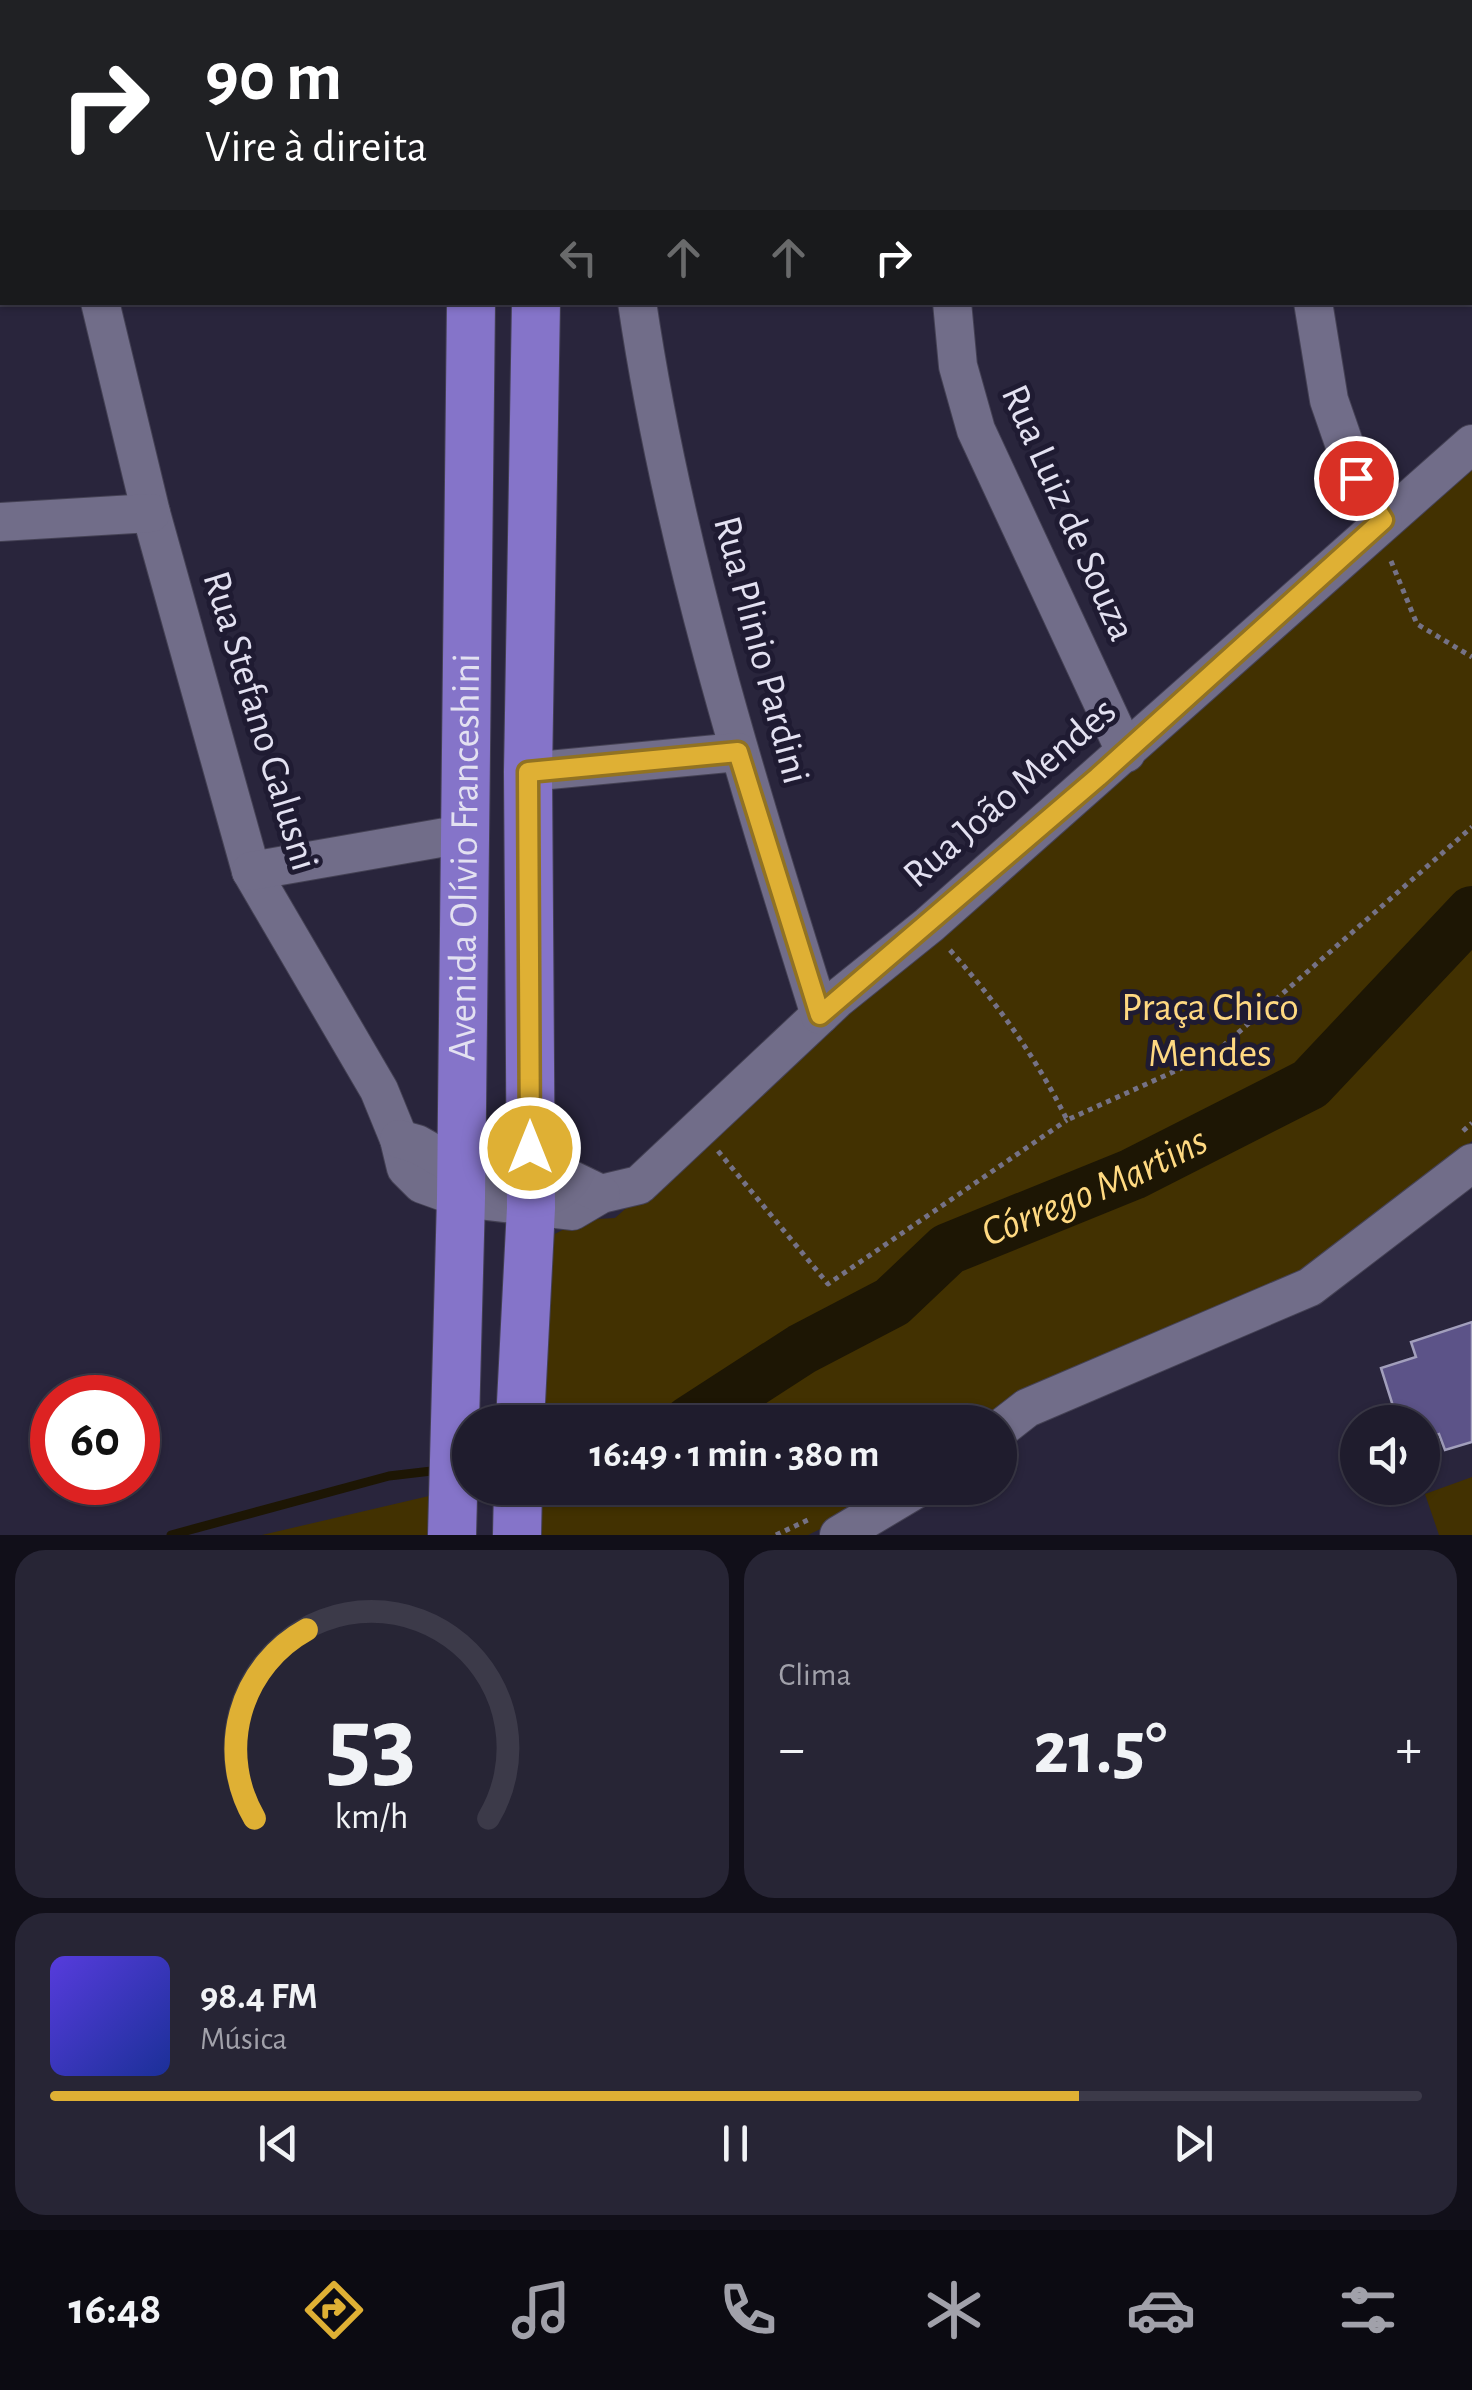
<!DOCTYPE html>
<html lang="pt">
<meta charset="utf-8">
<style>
:root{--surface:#1f1c2d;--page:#272535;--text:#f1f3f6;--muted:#a1a1aa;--line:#3c3a49;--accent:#dfb034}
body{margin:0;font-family:"Alegreya Sans",sans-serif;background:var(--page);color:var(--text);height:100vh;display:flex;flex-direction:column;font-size:38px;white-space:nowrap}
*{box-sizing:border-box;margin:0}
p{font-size:32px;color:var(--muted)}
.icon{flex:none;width:55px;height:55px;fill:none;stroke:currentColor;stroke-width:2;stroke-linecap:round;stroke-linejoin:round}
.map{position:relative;height:1535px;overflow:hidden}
.side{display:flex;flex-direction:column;gap:15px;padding:15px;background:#110f19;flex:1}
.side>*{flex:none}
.guide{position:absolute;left:0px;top:0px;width:1472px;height:305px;box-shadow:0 2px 8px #0004,0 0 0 2px var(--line);background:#202124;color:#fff;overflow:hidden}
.tools{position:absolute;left:1340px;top:1405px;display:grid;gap:20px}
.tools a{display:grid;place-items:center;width:100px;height:100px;border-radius:50%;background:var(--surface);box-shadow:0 2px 8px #0004,0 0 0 2px var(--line);font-size:50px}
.speed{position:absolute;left:30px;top:1375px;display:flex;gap:20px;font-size:50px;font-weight:700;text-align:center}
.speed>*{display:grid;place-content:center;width:130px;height:130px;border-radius:50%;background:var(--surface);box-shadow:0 2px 8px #0004,0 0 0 2px var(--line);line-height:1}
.speed .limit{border:15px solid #d22;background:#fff;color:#111}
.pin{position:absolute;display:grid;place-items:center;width:85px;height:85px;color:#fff;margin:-42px;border:5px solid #fff;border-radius:50%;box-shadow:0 2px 10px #0007}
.me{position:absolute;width:110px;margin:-55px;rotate:0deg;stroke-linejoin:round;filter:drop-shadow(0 0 8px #0008)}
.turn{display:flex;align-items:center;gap:35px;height:210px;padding:0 40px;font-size:45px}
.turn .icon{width:130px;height:130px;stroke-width:2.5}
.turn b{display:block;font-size:70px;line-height:85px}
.lanes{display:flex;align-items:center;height:95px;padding:0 40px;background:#0003;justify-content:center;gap:50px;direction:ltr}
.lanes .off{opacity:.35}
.big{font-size:75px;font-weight:600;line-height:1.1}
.side .tile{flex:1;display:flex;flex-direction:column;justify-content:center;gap:15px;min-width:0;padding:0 35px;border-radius:30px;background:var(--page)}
.side .dial{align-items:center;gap:0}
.dial svg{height:260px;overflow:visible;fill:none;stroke:var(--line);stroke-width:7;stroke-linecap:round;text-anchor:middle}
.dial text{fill:var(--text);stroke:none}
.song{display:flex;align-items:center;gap:30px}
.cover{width:120px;height:120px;border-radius:15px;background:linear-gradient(135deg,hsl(250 70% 55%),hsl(230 70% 35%))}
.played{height:10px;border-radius:5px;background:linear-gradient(90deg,var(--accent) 75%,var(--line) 75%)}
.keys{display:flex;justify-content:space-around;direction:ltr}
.heat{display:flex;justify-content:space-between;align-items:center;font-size:55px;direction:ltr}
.side .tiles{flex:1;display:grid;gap:15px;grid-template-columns:1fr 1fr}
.tile:last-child{grid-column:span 2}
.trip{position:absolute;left:452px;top:1405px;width:565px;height:100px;border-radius:50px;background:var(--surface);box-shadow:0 2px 8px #0004,0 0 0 2px var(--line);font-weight:600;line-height:100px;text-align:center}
.tab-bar{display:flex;height:160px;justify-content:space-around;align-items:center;background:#0c0b12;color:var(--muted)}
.tab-bar .icon{width:70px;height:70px}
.tab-bar .current{color:var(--accent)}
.tab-bar b{font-size:45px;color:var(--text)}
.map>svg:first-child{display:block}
.green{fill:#423101}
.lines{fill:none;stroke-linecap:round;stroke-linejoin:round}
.stream{stroke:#1d1604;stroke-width:9}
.river{stroke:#1d1604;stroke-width:52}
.building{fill:#5c5388;stroke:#a29fbc;stroke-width:2.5}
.minor-casing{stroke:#444154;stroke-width:40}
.major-casing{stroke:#444154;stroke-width:50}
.path{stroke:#757286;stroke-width:5;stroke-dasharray:5 5;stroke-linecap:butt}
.minor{stroke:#716d89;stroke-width:38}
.major{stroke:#8574c9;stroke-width:48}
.route-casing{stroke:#917222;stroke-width:25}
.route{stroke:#dfb034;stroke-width:18}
.labels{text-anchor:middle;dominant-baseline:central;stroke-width:10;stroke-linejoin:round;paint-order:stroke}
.street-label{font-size:40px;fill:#e3e1f1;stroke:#1f1b32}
.park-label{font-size:40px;fill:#fed881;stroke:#1f1b32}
.water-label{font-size:42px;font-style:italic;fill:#ffd981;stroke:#1f1b32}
</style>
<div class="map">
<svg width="1472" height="1535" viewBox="0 0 1472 1535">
<rect width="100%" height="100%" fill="#29253c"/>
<g class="green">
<polygon points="1472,453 1472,1141 1311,1277 988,1422 542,1422 545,1239 582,1220 615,1218 1100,789"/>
<polygon points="1472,1477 1472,1535 1439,1535 1425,1494"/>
<polygon points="541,1488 904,1488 808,1535 540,1535"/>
<polygon points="429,1496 430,1535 262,1535"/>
</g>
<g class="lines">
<polyline class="stream" points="171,1535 389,1476 440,1470"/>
<path class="river" id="s1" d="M 689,1422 L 802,1349 L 892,1302 L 948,1249 L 1133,1174 L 1310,1084 L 1472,912"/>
</g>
<polygon class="building" points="1472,1322 1472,1442 1445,1450 1439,1434 1422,1440 1422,1422 1398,1422 1381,1368 1416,1357 1411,1342"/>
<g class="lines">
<g class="minor-casing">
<g id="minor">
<polyline points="34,0 34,2"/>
<polyline points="946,2 946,0"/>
<polyline points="1308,2 1308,0"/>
<polyline points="0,148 2,148"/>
<polyline points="100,302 151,513 251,871 379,1090 399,1139 406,1168 422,1184 461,1198 572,1211 601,1194 639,1185 837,999 929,925 1472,444"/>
<path d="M 637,302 C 673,546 747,781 820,1015"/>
<polyline points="952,302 958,366 976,430 1126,753"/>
<polyline points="1313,302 1329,400 1356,478 1383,520"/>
<polyline points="0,522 151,513"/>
<polyline points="528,772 738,752"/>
<polyline points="251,871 463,834"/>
<polyline points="399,1139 417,1144 461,1169 568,1178 601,1194"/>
<polyline points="1000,1429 1027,1408 1310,1287 1472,1163"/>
<polyline points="839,1535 918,1488"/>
</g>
</g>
<g class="major-casing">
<g id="major">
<polyline points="474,2 474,0"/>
<polyline points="537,2 537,0"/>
<polyline points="520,1422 531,1208 528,772 536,302"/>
<path id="s2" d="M 452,1535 L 461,1198 L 471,302"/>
<polyline points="517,1535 518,1488"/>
</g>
</g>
<g class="path">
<polyline points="1391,561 1417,624 1472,657"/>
<path d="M 950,950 C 997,1003 1036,1057 1067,1120 L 1215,1053 L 1472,827"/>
<polyline points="1463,1131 1472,1123"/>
<polyline points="718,1151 828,1284 1067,1120"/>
<polyline points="776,1535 810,1519"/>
</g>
<use href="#minor" class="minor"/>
<use href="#major" class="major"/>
</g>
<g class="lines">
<g class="route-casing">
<polyline id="route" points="530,1148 528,772 738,752 820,1015 1098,777 1383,520 1356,478"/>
</g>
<use href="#route" class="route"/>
</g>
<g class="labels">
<g class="street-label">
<text transform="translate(1068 513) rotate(66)">Rua Luiz de Souza</text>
<text transform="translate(761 650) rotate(75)">Rua Plinio Pardini</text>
<text transform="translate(260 721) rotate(73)">Rua Stefano Galusni</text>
<text transform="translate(1010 793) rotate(-41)">Rua João Mendes</text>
<text stroke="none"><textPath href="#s2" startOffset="678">Avenida Olívio Franceshini</textPath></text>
</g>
<g class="park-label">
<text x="1210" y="1008">Praça Chico<tspan x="1210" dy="46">Mendes</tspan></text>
</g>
<g class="water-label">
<text stroke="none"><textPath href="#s1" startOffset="472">Córrego Martins</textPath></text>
</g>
</g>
</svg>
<div class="tools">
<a><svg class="icon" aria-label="sound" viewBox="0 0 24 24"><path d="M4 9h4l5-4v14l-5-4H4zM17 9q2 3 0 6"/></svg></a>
</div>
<div class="speed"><div class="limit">60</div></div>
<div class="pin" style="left:1356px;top:478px;background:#d93025"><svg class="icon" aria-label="arrive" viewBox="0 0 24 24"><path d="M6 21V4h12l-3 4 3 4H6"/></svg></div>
<svg class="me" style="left:530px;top:1148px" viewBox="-20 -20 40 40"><circle r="17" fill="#dfb034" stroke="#fff" stroke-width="3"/><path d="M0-11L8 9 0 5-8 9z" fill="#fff"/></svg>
<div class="trip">16:49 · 1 min · 380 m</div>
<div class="guide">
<div class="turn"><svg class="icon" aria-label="right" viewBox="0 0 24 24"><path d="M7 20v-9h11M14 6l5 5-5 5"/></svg><div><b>90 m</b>Vire à direita</div></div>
<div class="lanes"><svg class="icon off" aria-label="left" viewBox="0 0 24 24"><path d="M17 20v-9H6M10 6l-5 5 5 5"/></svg><svg class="icon off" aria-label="ahead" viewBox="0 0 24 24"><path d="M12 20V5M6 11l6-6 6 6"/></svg><svg class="icon off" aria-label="ahead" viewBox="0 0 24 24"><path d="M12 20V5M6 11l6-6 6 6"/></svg><svg class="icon" aria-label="right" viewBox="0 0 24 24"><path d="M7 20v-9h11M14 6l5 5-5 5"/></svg></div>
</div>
</div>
<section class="side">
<div class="tiles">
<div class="tile dial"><svg viewBox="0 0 100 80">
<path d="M14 69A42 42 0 1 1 86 69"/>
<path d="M14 69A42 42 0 0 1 30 11" stroke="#dfb034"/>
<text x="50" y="56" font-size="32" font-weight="700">53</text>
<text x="50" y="72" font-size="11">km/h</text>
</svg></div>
<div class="tile"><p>Clima</p>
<div class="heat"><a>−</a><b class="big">21.5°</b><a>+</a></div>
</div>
<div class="tile">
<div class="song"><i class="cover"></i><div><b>98.4 FM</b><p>Música</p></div></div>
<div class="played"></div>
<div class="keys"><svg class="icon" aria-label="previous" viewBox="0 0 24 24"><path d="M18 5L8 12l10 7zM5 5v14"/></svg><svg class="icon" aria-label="pause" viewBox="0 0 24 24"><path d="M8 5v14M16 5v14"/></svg><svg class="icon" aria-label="next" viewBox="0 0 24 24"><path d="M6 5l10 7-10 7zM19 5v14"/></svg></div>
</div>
</div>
</section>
<nav class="tab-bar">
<b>16:48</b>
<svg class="icon current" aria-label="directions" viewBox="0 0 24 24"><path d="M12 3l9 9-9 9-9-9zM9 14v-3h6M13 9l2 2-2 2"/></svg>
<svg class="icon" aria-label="music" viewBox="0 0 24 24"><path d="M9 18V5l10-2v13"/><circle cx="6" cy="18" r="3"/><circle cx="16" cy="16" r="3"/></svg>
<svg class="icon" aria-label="phone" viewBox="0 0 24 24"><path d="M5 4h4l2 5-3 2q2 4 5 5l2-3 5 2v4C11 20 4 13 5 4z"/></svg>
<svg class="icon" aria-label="climate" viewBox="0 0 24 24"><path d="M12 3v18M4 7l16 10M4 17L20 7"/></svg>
<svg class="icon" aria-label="car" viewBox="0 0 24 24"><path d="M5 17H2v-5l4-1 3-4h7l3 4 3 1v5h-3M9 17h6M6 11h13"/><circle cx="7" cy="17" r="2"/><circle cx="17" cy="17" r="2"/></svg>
<svg class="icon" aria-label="filters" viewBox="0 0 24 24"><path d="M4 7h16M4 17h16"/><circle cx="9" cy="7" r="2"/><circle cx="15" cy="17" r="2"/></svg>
</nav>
